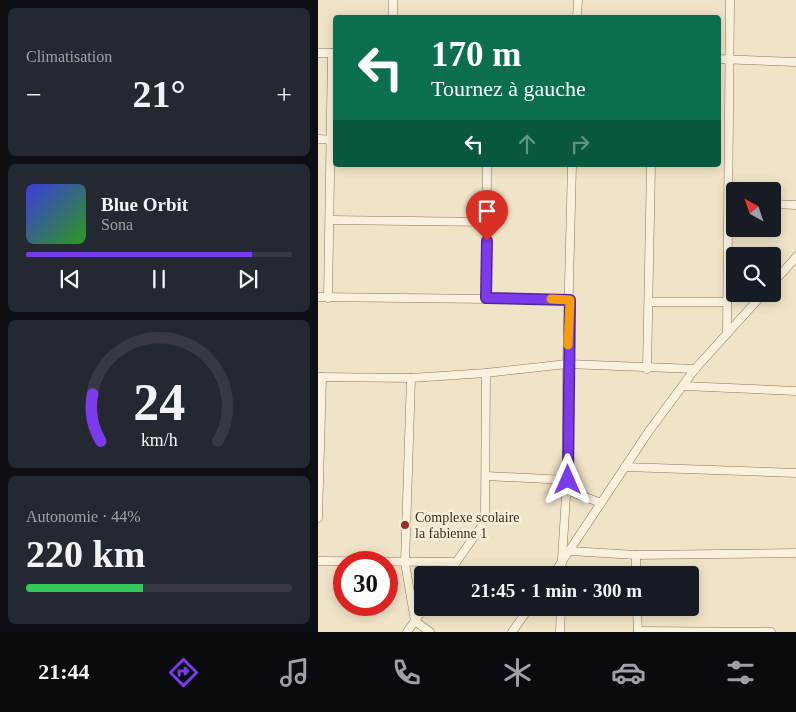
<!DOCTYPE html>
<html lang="fr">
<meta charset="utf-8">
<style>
:root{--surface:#171b24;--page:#242831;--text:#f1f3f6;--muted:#9ea1a6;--line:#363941;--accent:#7c3aed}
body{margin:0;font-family:"Times New Roman",serif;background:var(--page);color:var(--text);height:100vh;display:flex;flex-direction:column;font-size:19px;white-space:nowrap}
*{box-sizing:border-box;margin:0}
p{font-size:16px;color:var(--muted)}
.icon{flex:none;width:28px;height:28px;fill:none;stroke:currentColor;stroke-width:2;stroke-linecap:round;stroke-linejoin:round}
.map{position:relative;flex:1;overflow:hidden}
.sheet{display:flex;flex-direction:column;gap:8px;padding:8px;background:#0d0f14;width:318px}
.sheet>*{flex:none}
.hud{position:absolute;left:15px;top:15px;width:388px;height:152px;border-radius:5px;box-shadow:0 2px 12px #0003;background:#0b6e4f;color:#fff;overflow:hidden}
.needle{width:32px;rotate:320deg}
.controls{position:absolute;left:408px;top:182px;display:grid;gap:10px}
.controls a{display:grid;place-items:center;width:55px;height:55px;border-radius:5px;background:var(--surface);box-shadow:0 2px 12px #0003;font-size:25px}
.speed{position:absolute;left:15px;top:551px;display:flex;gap:10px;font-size:25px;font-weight:700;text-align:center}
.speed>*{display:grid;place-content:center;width:65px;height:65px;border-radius:50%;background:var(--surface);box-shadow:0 2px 12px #0003;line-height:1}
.speed .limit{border:8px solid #d22;background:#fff;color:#111}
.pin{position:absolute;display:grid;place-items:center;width:42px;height:42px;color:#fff;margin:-51px -21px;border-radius:50% 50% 50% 0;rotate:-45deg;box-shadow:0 0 5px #0007}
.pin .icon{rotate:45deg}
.me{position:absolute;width:55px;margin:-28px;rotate:0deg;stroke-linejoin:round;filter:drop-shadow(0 0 4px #0008)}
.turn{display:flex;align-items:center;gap:18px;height:105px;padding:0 15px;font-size:22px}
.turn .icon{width:65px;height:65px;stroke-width:2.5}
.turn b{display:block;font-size:35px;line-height:42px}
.lanes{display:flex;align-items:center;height:48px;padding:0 15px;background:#0003;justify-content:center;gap:25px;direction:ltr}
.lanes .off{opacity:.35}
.big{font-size:38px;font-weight:700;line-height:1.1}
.sheet .widget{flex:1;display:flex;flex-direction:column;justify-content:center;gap:8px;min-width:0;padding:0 18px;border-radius:8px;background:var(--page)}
.sheet .dial{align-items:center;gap:0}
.dial svg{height:130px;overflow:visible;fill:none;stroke:var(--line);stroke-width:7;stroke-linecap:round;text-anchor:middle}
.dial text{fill:var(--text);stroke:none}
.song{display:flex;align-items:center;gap:15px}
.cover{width:60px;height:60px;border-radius:8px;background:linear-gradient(135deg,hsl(240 70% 55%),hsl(110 70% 35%))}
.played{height:5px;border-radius:2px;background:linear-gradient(90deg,var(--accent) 85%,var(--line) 85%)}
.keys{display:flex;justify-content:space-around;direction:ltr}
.heat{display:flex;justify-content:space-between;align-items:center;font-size:28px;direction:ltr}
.charge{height:8px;border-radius:4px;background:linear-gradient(90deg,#34c759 44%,var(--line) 0)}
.trip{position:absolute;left:96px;top:566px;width:285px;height:50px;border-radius:5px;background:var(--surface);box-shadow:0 2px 12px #0003;font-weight:700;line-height:50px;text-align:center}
.tabs{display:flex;height:80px;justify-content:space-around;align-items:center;background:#090b0e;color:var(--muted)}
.tabs .icon{width:35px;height:35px}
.tabs .active{color:var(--accent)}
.tabs b{font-size:22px;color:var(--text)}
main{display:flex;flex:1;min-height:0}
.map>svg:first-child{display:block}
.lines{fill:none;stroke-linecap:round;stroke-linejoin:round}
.minor-casing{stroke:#8d765c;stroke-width:9}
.minor{stroke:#faf1dc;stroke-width:8}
.route-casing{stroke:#51269a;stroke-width:12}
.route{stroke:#7c3aed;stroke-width:9}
.slow{stroke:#f59e0b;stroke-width:9}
.poi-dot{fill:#9e2a2b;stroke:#f7eed8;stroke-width:2}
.labels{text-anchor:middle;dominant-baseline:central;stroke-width:5;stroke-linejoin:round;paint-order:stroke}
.poi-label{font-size:14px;fill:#3d2e20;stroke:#f7eed8;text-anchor:start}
</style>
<main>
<section class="sheet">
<div class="widget"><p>Climatisation</p>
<div class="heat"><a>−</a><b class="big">21°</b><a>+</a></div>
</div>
<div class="widget">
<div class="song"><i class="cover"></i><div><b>Blue Orbit</b><p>Sona</p></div></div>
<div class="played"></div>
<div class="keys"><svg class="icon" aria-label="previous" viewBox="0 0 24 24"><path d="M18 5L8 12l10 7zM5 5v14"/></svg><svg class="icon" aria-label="pause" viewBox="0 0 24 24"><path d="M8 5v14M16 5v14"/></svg><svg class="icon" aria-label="next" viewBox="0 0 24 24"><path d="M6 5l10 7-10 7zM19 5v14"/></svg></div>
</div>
<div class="widget dial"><svg viewBox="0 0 100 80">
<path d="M14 69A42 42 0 1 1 86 69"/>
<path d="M14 69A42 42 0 0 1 9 40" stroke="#7c3aed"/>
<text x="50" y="56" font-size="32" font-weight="700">24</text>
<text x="50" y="72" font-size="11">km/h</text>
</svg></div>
<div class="widget"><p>Autonomie · 44%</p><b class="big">220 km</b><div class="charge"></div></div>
</section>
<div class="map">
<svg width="479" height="632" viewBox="0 0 479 632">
<rect width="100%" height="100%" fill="#f0e4c8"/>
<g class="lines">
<g class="minor-casing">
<g id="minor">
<polyline points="75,18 75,0"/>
<polyline points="259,18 260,0"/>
<polyline points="0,53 18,53"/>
<polyline points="400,59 479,62"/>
<polyline points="0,139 18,140"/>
<polyline points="454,204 479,205"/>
<polyline points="12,220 169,222"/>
<polyline points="454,284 479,256"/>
<polyline points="0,297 252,300"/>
<polyline points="10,298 14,53"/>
<polyline points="168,298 169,165"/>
<polyline points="332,302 409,302"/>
<polyline points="409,334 412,0"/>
<polyline points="329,369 333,165"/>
<polyline points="0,377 93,378 168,373 249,364 377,369"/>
<polyline points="93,378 87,563 97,621 112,632"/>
<polyline points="366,386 479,391"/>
<polyline points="307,467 479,473"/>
<polyline points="168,476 249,480"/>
<polyline points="249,490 283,503"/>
<polyline points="0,518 4,377"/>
<polyline points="252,551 318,555 479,553"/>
<polyline points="318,555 318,575"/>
<polyline points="0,561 138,562"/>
<polyline points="129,575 163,527 167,516 168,373"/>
<polyline points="235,575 331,431 377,369 445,294"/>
<polyline points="243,575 249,480 249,364 254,165"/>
<polyline points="319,608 320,632"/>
<polyline points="320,631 453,632"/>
<polyline points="89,632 106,608"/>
<polyline points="194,632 211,608"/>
<polyline points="242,632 243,608"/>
</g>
</g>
<use href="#minor" class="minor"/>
</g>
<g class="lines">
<g class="route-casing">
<polyline id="route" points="169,241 168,298 252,300 250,480"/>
</g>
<use href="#route" class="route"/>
<polyline class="slow" points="233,299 252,300 250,345"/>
</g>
<circle class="poi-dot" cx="87" cy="525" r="5"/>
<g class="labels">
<g class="poi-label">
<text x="97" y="517">Complexe scolaire<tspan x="97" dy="16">la fabienne 1</tspan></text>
</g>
</g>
</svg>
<div class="controls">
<a><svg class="needle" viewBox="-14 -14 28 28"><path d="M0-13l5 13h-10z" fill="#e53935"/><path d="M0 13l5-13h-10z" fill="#9ea1a6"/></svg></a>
<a><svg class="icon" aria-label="search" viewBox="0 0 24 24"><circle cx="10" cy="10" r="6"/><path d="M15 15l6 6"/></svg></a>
</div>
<div class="speed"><div class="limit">30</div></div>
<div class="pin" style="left:169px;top:241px;background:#d93025"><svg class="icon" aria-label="arrive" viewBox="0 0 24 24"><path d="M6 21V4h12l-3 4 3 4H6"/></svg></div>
<svg class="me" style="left:250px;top:480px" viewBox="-20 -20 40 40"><path d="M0-17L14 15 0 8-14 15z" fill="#7c3aed" stroke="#fff" stroke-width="4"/></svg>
<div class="trip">21:45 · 1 min · 300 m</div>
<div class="hud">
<div class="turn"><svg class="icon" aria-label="left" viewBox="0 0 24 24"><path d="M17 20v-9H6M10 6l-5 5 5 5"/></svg><div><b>170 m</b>Tournez à gauche</div></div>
<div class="lanes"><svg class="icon" aria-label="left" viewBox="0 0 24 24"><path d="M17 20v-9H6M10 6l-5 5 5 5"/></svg><svg class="icon off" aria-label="ahead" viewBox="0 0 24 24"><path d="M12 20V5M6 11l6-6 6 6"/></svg><svg class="icon off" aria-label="right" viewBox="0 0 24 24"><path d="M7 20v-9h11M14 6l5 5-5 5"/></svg></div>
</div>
</div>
</main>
<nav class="tabs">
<b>21:44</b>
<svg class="icon active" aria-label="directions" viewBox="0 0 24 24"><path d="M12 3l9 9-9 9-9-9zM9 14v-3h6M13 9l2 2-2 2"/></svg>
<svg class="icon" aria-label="music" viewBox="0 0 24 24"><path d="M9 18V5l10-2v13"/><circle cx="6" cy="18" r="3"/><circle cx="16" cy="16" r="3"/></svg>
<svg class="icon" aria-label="phone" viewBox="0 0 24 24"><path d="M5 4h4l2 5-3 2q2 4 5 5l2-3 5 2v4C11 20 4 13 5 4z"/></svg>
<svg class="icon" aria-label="climate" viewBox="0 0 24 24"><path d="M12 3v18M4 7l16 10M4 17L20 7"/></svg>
<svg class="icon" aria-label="car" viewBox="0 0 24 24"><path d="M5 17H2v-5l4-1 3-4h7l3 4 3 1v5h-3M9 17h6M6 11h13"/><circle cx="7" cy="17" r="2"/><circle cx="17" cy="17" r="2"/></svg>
<svg class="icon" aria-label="filters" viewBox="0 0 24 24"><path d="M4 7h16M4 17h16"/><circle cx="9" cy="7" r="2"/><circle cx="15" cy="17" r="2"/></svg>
</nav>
